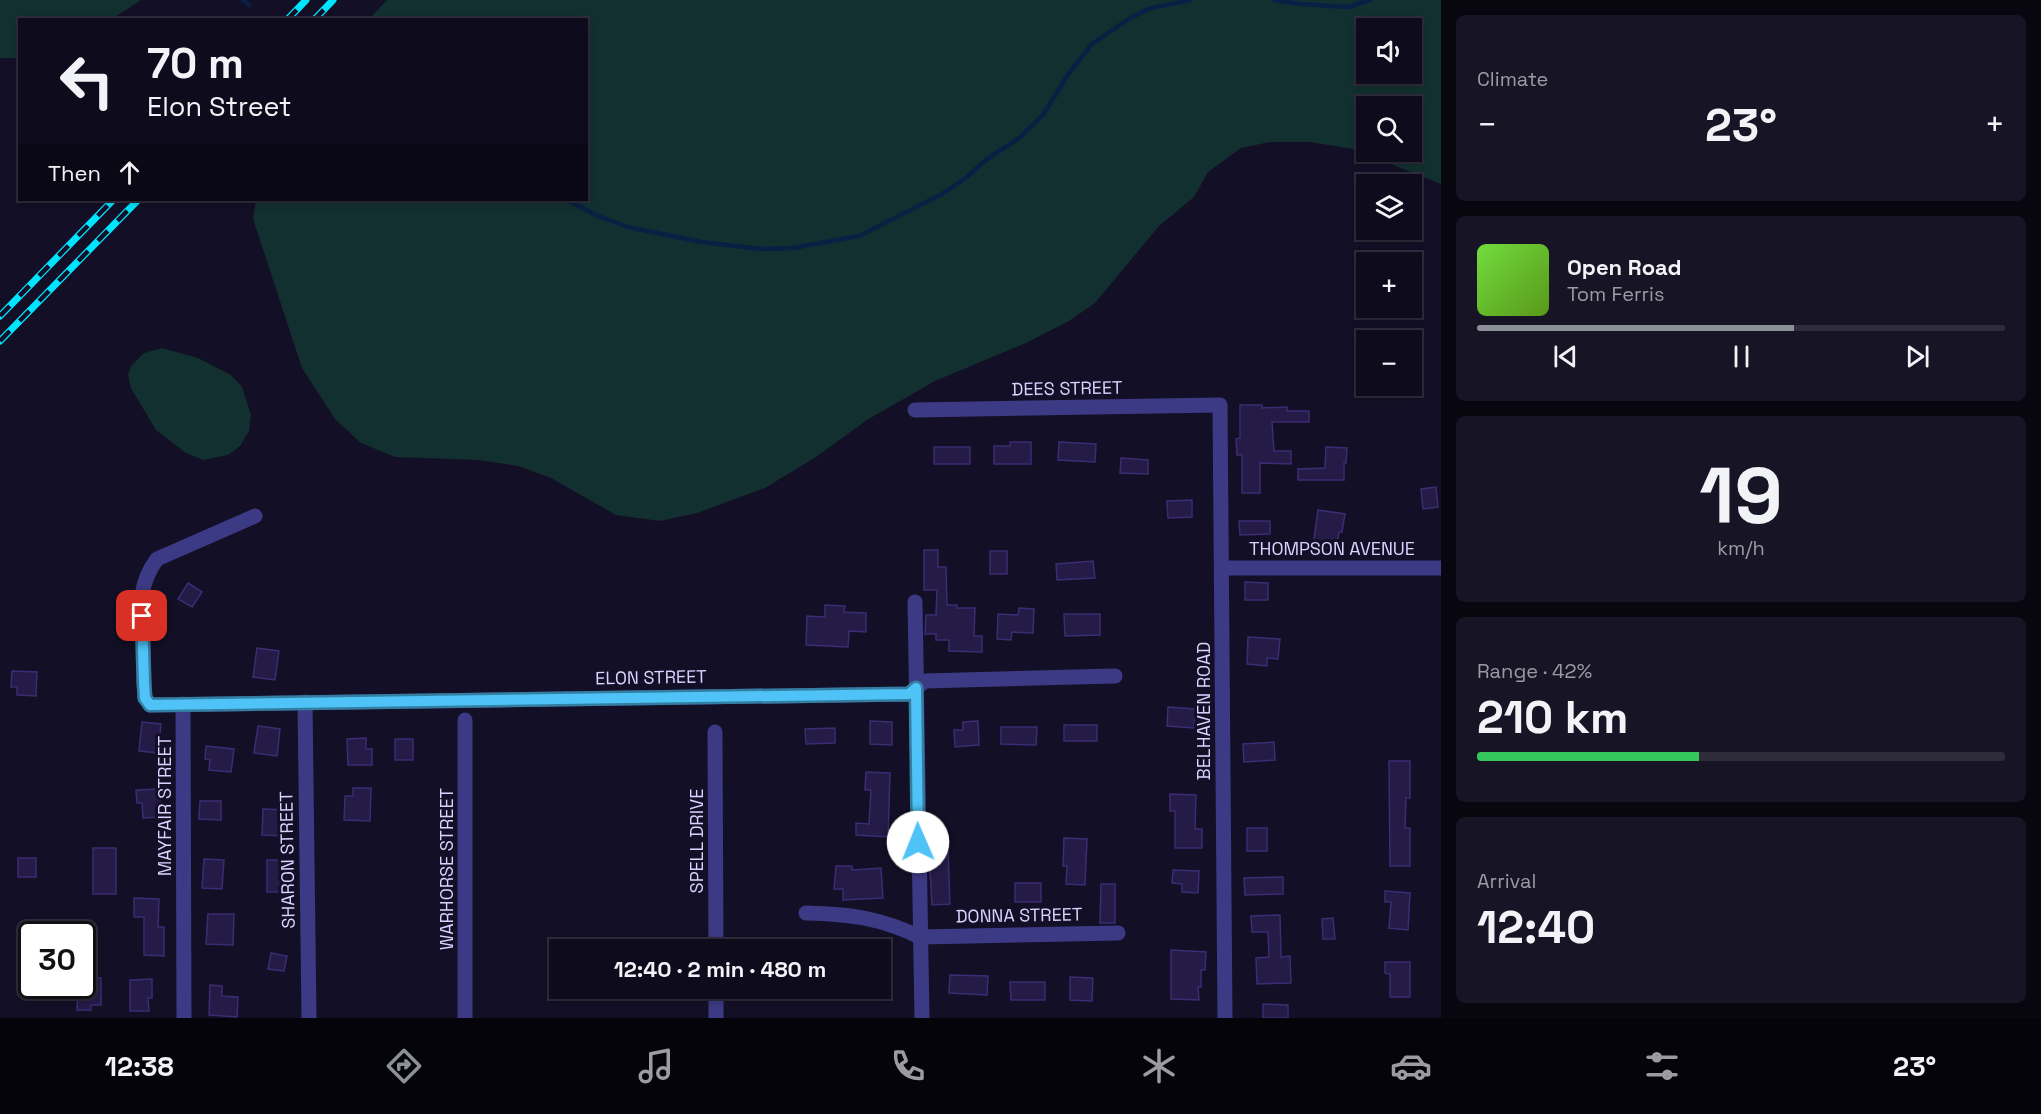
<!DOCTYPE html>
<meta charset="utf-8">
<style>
:root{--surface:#0e0b1c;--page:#171425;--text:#f1f3f6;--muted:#9b9ba3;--line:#2e2b3b;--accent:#8c9099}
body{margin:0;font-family:"Space Grotesk",sans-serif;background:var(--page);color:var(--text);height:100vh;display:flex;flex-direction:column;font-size:22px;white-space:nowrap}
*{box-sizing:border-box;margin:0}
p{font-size:20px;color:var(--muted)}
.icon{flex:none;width:33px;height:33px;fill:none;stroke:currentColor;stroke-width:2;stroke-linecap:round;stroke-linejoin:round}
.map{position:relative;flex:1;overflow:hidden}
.side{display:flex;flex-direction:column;gap:15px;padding:15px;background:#08060f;width:600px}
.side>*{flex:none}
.guide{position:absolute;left:18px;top:18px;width:570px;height:183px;border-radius:0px;box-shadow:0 3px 9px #0003,0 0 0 2px var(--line);background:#0e0b1c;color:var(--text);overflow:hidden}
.buttons{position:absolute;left:1356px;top:18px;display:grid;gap:12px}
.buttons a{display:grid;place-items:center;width:66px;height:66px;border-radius:0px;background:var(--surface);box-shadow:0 3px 9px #0003,0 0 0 2px var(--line);font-size:30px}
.speed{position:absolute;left:18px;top:921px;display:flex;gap:12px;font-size:30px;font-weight:700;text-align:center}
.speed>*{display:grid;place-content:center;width:78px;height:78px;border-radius:50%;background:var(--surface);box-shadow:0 3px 9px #0003,0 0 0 2px var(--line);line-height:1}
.speed .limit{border:3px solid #111;border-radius:9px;background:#fff;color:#111}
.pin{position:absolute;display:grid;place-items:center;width:51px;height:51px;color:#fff;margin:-26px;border-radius:12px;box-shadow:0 3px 9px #0006}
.me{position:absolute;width:66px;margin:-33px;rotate:359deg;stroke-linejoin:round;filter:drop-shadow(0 0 4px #0008)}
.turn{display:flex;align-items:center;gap:21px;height:126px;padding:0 30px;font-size:27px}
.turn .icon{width:78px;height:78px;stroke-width:2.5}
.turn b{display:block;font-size:42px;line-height:51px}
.then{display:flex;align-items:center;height:57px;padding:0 30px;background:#0003;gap:12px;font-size:22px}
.big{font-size:45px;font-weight:800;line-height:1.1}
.side .tile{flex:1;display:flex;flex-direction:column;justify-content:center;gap:9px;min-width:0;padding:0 21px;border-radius:9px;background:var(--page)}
.side .dial{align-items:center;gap:0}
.dial b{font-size:78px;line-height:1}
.song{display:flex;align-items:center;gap:18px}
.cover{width:72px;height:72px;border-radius:9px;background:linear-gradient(135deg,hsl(100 70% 55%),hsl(90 70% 35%))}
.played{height:6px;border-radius:3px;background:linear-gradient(90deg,var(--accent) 60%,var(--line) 60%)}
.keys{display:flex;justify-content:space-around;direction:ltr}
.heat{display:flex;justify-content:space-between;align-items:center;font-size:33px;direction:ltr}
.charge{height:9px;border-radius:4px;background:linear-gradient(90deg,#34c759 42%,var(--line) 0)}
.trip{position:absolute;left:549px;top:939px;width:342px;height:60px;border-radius:0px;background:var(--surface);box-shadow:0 3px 9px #0003,0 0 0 2px var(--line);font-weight:800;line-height:60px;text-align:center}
.tabs{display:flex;height:96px;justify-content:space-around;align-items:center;background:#06040b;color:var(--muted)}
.tabs .icon{width:42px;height:42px}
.tabs .current{color:var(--accent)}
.tabs b{font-size:27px;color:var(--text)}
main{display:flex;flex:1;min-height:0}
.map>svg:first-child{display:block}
.green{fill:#12302f;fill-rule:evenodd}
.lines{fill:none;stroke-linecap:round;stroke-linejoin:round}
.stream{stroke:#0a1f44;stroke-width:4.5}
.building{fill:#241b47;stroke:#3b2d73;stroke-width:1.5}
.minor{stroke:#3d3a85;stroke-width:15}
.rail-casing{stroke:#00e5ff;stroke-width:7}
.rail{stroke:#130f26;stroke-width:4.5;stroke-dasharray:14;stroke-linecap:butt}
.route-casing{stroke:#337fa1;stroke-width:15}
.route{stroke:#4fc3f7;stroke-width:10}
.labels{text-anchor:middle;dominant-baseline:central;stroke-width:6;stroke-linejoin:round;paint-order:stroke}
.street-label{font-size:18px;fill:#d9d4ff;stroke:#130f26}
</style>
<main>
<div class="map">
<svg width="1441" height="1018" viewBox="0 0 1441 1018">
<rect width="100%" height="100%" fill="#130f26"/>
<g class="green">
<polygon points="0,0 141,0 112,19 20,20 19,58 0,58"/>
<path d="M 387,0 L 1441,0 L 1441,184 L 1353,149 L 1310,142 L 1270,142 L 1241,148 L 1208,172 L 1194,197 L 1159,226 L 1095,303 L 1069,321 L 1026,343 L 935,381 L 867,420 L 816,457 L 765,488 L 697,513 L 660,521 L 616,515 L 551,478 L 518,466 L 478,460 L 395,457 L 361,443 L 335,419 L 302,368 L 253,219 L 256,200 L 586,200 L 586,20 L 369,19 ZM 1366,28 L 1412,28 L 1412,74 L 1366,74 ZM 1366,106 L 1412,106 L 1412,152 L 1366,152 Z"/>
<polygon points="162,348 198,358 231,375 242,387 251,415 249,431 240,446 228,455 204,460 186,453 156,430 131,388 128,375 131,366 144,353"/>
</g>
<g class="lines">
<g class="stream">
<polyline points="243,0 249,5"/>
<polyline points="1274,0 1301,4 1348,7 1370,0"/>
<polyline points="567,200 598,216 628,227 701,242 762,249 793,248 859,236 942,194 967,177 987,159 1018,139 1043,115 1069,73 1092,44 1130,18 1151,8 1190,0"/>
</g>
</g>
<g class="building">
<polygon points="1240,405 1262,405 1262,408 1287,407 1287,411 1309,411 1309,422 1272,422 1274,451 1291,451 1291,464 1260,463 1260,493 1242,493 1242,455 1237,455 1236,439 1240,438"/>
<polygon points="1010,442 1031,442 1031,464 994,464 994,446 1010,446"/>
<polygon points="1059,442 1096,444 1095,462 1058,460"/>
<rect x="934" y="447" width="36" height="17"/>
<polygon points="1326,447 1347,448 1346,463 1344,463 1344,480 1298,480 1298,469 1325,468"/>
<polygon points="1121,458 1148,460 1148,474 1120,473"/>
<polygon points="1436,487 1438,507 1423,509 1421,489"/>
<polygon points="1192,500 1192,517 1168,518 1167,501"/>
<polygon points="1318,510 1345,514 1342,532 1339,532 1336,549 1313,546"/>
<polygon points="1239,521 1270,521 1270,534 1240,535"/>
<polygon points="924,550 938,550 938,567 946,567 947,605 957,605 957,608 975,608 974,636 982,636 982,652 949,651 949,640 936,640 936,634 925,634 926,615 936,615 937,590 924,590"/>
<rect x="990" y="551" width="17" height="23"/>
<polygon points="1093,561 1095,578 1057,580 1056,564"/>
<polygon points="1245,582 1268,583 1268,600 1245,600"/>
<polygon points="188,583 202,592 192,607 178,599"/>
<polygon points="825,605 845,606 844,612 866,613 866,632 849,631 848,647 806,645 807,616 825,617"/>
<polygon points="1019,608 1034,609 1033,633 1012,632 1011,640 997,639 998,614 1018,615"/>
<polygon points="1064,614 1100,614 1100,635 1065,636"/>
<polygon points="1248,637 1280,639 1278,659 1267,658 1267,666 1247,664"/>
<polygon points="257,648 279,651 275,680 253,677"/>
<polygon points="12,671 37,672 36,696 17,695 17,687 11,687"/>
<polygon points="1168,707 1195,709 1194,728 1167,726"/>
<polygon points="870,721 892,722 892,745 870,744"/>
<polygon points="978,721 979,745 955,747 954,730 963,730 963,722"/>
<polygon points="142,722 161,724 158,753 139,751"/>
<rect x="1064" y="725" width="33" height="16"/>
<polygon points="258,726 280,729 277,756 254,753"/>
<polygon points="1001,727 1037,727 1036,745 1001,744"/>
<polygon points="835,728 835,743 806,744 805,729"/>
<polygon points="366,738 366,749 372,749 372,765 348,765 347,739"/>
<rect x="395" y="739" width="18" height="21"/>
<polygon points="1274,742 1275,760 1244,762 1243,744"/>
<polygon points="206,746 234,749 231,772 209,770 210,760 205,759"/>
<polygon points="1389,761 1410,761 1410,798 1406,798 1405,828 1410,828 1410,866 1390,866"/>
<polygon points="866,772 890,773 888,837 856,835 856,823 869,824 871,790 865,790"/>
<polygon points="353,788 371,788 370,821 344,820 345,796 353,796"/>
<polygon points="160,789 161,817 143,818 142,803 137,803 136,790"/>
<polygon points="1170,794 1196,795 1195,829 1202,829 1202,848 1175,848 1175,811 1170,811"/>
<polygon points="200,801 221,801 221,820 199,819"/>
<polygon points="263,809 286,810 285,836 262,835"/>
<rect x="1247" y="828" width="20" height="23"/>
<polygon points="1064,838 1087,839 1085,885 1066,884 1067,866 1063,866"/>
<rect x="93" y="848" width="23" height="46"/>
<polygon points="948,851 950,904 932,905 929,852"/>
<rect x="18" y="858" width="18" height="19"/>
<polygon points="204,859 224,860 222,889 202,888"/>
<polygon points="267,860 286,860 287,892 267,892"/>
<polygon points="836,866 852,866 852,870 881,868 883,898 843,900 843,889 834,889"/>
<polygon points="1173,870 1199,871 1198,893 1182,892 1182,884 1172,883"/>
<polygon points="1283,877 1283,894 1245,895 1244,878"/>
<rect x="1015" y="883" width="26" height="19"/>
<polygon points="1101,884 1115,884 1115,923 1100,923"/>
<polygon points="1385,891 1410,893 1408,930 1389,928 1391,902 1385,902"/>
<polygon points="134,898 159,899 158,927 164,927 164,956 144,955 144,917 134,917"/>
<polygon points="208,914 234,914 233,945 206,944"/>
<polygon points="1280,915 1281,957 1290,956 1291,983 1257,984 1256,958 1269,957 1268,932 1252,932 1251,916"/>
<polygon points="1333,918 1335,939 1323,939 1322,919"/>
<polygon points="21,924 32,925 32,951 19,950"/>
<polygon points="1171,950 1206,952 1205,970 1201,970 1201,987 1198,987 1199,1000 1171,999"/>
<polygon points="271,953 287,956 284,971 268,969"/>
<polygon points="1385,962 1410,962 1410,997 1390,997 1390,974 1385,973"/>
<polygon points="950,975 988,976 987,995 949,993"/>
<polygon points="1070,977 1093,978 1092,1001 1070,1000"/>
<polygon points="83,978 101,978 101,1005 91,1005 91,1010 77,1010 78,987 83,987"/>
<polygon points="152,979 152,998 148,998 149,1011 130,1011 130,980"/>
<polygon points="1010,982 1045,982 1045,1000 1011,1000"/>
<polygon points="210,985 222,986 222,996 238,997 237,1017 209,1015"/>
<polygon points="1263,1004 1288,1005 1288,1018 1263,1018"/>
</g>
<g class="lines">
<g class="minor">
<polyline points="915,410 1220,405 1225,1018"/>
<path d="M 255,516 L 157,559 C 148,571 144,581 142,595 L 144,683 L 145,698 L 150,705 L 909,694 L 925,681 L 1115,676"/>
<polyline points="1223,568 1441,568"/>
<polyline points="915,602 922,1018"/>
<polyline points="305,702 309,1018"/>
<polyline points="183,704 184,1018"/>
<polyline points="465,720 465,1018"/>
<polyline points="715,732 716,950"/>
<path d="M 806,913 C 851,914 880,918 920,937 L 1118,933"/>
<polyline points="716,988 716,1018"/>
</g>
<g class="rail-casing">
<g id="rail">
<polyline points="287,20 306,0"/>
<polyline points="314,20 333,0"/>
<polyline points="0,316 113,200"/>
<polyline points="0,341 138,200"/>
</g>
</g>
<use href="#rail" class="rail"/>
</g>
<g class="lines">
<g class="route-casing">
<polyline id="route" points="142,616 144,683 145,698 150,705 909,694 916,688 918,842"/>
</g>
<use href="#route" class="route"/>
</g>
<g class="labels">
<g class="street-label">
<text transform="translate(1067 388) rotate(-1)">DEES STREET</text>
<text x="1332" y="548">THOMPSON AVENUE</text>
<text transform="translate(651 677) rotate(-1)">ELON STREET</text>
<text transform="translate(1203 711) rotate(-90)">BELHAVEN ROAD</text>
<text transform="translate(164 806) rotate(-90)">MAYFAIR STREET</text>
<text transform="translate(696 841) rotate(-90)">SPELL DRIVE</text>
<text transform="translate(287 860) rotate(-91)">SHARON STREET</text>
<text transform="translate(446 869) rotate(-90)">WARHORSE STREET</text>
<text transform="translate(1019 915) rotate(-1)">DONNA STREET</text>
</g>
</g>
</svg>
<div class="buttons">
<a><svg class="icon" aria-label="sound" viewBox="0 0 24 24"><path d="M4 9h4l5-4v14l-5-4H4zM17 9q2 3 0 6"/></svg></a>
<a><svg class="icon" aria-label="search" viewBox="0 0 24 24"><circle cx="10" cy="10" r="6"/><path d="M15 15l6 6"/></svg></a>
<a><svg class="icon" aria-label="layers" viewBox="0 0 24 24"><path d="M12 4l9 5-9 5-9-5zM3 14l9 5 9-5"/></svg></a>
<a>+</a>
<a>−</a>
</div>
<div class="speed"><div class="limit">30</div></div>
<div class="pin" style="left:142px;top:616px;background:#d93025"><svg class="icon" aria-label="arrive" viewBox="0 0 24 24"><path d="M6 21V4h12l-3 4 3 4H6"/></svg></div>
<svg class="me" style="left:918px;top:842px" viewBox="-20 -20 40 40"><circle r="19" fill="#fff"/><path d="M0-13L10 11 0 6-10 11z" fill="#4fc3f7"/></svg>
<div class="trip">12:40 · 2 min · 480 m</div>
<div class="guide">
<div class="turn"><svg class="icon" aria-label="left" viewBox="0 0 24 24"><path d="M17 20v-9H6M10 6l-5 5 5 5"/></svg><div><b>70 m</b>Elon Street</div></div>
<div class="then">Then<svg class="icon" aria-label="ahead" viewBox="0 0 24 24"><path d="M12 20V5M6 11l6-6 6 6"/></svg></div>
</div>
</div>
<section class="side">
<div class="tile"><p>Climate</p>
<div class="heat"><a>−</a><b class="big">23°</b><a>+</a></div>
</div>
<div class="tile">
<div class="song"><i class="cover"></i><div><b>Open Road</b><p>Tom Ferris</p></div></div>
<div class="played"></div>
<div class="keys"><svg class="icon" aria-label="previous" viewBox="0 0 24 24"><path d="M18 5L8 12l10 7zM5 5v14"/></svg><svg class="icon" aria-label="pause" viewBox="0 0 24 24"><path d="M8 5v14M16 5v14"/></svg><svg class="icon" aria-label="next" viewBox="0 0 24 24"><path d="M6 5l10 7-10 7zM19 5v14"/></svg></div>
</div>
<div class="tile dial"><b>19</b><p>km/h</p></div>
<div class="tile"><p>Range · 42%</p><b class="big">210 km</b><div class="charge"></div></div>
<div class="tile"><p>Arrival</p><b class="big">12:40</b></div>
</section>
</main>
<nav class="tabs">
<b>12:38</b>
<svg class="icon current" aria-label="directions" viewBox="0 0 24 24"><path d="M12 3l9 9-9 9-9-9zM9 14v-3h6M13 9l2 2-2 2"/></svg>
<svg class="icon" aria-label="music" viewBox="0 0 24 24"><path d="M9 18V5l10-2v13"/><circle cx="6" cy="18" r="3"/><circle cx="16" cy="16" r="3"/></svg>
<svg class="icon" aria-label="phone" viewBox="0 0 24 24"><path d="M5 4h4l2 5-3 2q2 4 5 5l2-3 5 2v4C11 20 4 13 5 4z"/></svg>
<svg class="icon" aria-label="climate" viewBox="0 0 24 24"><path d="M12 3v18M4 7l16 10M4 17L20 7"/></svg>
<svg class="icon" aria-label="car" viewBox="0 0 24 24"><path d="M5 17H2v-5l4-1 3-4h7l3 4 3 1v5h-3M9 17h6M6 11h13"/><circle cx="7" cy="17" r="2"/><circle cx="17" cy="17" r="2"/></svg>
<svg class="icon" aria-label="filters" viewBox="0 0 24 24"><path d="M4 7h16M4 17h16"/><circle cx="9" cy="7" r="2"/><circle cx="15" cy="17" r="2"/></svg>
<b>23°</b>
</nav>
